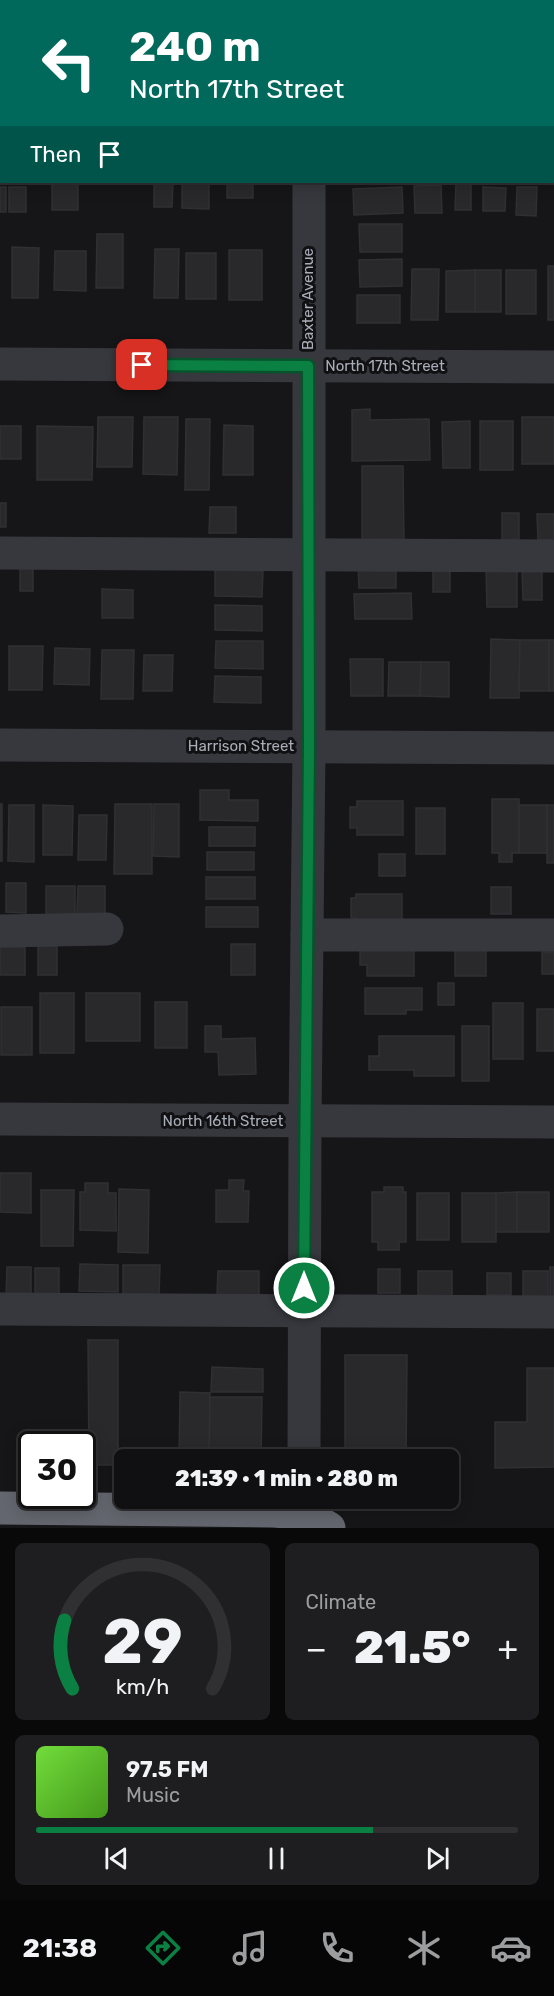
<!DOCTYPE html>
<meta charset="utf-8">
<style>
:root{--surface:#101012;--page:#1e1e20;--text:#f1f3f6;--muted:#9c9d9f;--line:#303032;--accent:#0b8043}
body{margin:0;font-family:Rubik,sans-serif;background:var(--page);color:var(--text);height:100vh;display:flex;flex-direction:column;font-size:22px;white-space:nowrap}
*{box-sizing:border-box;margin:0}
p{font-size:20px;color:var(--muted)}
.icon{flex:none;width:33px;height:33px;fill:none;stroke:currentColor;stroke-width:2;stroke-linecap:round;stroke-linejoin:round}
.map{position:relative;height:1528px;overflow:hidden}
.side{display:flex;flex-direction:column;gap:15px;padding:15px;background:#09090a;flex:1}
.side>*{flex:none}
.banner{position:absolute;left:0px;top:0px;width:555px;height:183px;box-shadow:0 3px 15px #0003,0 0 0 2px var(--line);background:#00695c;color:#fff;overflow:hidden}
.speed{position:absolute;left:18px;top:1431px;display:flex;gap:12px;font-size:30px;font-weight:700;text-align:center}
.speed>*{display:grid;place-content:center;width:78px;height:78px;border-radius:50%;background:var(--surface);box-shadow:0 3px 15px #0003,0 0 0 2px var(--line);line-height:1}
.speed .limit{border:3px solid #111;border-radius:9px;background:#fff;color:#111}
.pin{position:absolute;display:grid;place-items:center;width:51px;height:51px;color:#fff;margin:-26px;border-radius:12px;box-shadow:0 3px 9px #0006}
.me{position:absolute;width:66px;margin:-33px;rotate:0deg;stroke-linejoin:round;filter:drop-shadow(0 0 4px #0008)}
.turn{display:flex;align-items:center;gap:21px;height:126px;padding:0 30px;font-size:27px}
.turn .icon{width:78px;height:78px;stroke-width:2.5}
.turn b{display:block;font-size:42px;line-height:51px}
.then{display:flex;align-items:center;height:57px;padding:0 30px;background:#0003;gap:12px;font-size:22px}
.big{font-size:45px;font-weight:800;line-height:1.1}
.side .card{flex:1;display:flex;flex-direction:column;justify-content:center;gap:9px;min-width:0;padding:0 21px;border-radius:9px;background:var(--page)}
.side .dial{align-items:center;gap:0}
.dial svg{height:156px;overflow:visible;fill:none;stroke:var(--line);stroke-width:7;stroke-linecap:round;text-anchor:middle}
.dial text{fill:var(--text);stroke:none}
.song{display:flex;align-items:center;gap:18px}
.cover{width:72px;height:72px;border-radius:9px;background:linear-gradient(135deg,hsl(100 70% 55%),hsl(100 70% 35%))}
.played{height:6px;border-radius:3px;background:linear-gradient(90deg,var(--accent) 70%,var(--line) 70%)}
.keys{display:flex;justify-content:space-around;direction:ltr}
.heat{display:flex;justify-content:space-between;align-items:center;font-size:33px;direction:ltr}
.side .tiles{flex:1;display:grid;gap:15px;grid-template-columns:1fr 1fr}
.card:last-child{grid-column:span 2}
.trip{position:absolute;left:114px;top:1449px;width:345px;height:60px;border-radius:9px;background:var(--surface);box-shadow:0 3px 15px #0003,0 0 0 2px var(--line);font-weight:800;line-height:60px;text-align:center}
.tabs{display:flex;height:96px;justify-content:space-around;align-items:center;background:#060607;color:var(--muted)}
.tabs .icon{width:42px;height:42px}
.tabs .on{color:var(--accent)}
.tabs b{font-size:27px;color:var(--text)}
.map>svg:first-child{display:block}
.building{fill:#29292c;stroke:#303034;stroke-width:1.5}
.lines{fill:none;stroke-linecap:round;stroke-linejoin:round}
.minor{stroke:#37383d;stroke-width:33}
.highway{stroke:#63666e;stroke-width:33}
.route-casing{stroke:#07532c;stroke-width:15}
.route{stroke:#0b8043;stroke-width:10}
.labels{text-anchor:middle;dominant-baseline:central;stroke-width:6;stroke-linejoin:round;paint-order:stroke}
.street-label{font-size:15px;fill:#a8adb8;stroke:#111113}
</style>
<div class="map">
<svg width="554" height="1528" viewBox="0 0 554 1528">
<rect width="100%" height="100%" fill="#161618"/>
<g class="building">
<polygon points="0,36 1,36 2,88 0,88"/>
<rect x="0" y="119" width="2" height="29"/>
<rect x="52" y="182" width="26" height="28"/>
<polygon points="154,182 173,182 172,207 154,207"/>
<polygon points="182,182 209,182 209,209 182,208"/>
<rect x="227" y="182" width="26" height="16"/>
<polygon points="456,183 471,184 471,210 455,210"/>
<polygon points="441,185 442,213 415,213 414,186"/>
<rect x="0" y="187" width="6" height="25"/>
<rect x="9" y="187" width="17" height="25"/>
<polygon points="402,187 403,213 354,215 353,189"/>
<polygon points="483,187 506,188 505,211 483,211"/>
<polygon points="517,187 537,187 536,216 516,215"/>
<polygon points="359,224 402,224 402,252 360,252"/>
<polygon points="97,234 123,234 123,288 96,288"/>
<polygon points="12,247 39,248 38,298 12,298"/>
<polygon points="155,249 179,249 178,298 154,298"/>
<rect x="229" y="250" width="33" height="50"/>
<polygon points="55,251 86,251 86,291 54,290"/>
<rect x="186" y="253" width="30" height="46"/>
<polygon points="402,259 402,286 360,287 359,260"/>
<rect x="548" y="266" width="6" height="54"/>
<polygon points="412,269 439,269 438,320 411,320"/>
<rect x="475" y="270" width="26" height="42"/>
<polygon points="475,270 475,312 446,312 446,271"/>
<rect x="506" y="270" width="30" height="44"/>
<rect x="357" y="295" width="43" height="28"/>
<polygon points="370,409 370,420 429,419 430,460 352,461 352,410"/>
<polygon points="98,417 133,417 132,467 97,467"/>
<polygon points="144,417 178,417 177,475 143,474"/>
<rect x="522" y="417" width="32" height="47"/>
<polygon points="186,419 210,419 209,490 185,490"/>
<polygon points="470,421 470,468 443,468 442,422"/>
<rect x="480" y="421" width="33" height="49"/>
<polygon points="224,425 253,426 253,475 223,475"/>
<rect x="0" y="426" width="21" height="33"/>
<polygon points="37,426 93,427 92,480 37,480"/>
<polygon points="362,466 403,466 404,542 362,543"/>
<rect x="0" y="503" width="6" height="24"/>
<polygon points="210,507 236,507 236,533 209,533"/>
<polygon points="502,513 519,513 519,539 502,540"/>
<polygon points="537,514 554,514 554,539 538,540"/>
<polygon points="396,562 396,588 359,588 358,563"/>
<rect x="20" y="568" width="13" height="23"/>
<rect x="433" y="569" width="17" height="23"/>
<polygon points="486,569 517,569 517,607 487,607"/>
<polygon points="215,570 263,571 262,597 215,596"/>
<polygon points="542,571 542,600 523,600 522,572"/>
<polygon points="102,589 133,590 133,618 102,618"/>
<polygon points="411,593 412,619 355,619 354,594"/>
<polygon points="215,605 262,606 262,631 215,630"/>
<polygon points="491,639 520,640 519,698 490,698"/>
<polygon points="520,640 549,640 549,691 519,691"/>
<rect x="549" y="640" width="5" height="51"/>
<polygon points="216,641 263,641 263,669 215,668"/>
<polygon points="9,646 43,646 42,690 9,690"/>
<polygon points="55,648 90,649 89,685 54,684"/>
<polygon points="102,650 134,650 133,699 101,699"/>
<polygon points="144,655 173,655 172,691 143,691"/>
<polygon points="350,659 383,659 383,696 351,696"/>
<polygon points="389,662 421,662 420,696 388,696"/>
<polygon points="421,662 449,662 449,697 420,696"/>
<polygon points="215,676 261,677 261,703 214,702"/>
<polygon points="200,790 229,790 229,800 258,800 258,821 200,820"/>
<polygon points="492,799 519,799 519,853 512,853 512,862 499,862 499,853 492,853"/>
<polygon points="357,801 403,801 403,835 357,835 357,828 350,828 350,807 357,807"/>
<rect x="0" y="804" width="2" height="57"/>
<polygon points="115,804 152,804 152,874 114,874"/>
<polygon points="154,804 179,804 179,857 153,856"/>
<polygon points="9,805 34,805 34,862 8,861"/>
<polygon points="43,805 73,806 72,855 43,855"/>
<rect x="519" y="805" width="28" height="48"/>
<rect x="547" y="805" width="7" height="58"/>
<rect x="416" y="808" width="29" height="46"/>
<polygon points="79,815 107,815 106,860 78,860"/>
<rect x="209" y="827" width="46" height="19"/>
<rect x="207" y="852" width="47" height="18"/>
<rect x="379" y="854" width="26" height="22"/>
<rect x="206" y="877" width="49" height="22"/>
<polygon points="6,883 26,883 26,913 6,912"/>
<rect x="46" y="886" width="29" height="29"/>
<polygon points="78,886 105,886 105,914 77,914"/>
<rect x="491" y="887" width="20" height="27"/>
<polygon points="356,894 402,894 402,925 356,925 356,918 351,918 351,898 356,898"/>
<rect x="206" y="907" width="52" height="20"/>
<polygon points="360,942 414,942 414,976 367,976 367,965 360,965"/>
<rect x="231" y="944" width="24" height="31"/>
<rect x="38" y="946" width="19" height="29"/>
<rect x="0" y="947" width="25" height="28"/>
<rect x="455" y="950" width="31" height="26"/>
<rect x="542" y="952" width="12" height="22"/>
<rect x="438" y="983" width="16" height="22"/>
<polygon points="365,988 422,988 422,1010 406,1010 406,1014 365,1014"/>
<rect x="40" y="993" width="34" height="60"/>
<rect x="86" y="993" width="54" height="48"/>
<rect x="155" y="1002" width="32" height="46"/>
<rect x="493" y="1003" width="30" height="56"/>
<rect x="1" y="1007" width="31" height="48"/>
<rect x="537" y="1009" width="17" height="42"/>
<polygon points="205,1026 221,1026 221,1039 255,1038 256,1074 219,1075 218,1052 205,1052"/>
<rect x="462" y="1026" width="27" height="55"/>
<polygon points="379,1036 454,1036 454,1076 414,1076 414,1070 369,1070 369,1056 379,1056"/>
<polygon points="0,1173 31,1173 31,1213 0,1212"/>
<polygon points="229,1180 244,1180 243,1191 249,1191 248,1222 216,1222 216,1190 229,1190"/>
<polygon points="85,1183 108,1183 108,1193 116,1193 116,1231 80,1230 80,1192 85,1192"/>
<polygon points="384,1187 403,1187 403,1192 406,1192 406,1242 399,1242 399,1250 378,1250 378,1242 372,1242 372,1192 384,1192"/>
<polygon points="119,1189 149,1190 148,1253 118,1252"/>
<polygon points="41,1190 74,1190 73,1246 41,1246"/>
<rect x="517" y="1192" width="32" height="40"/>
<polygon points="517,1192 517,1232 496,1232 496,1193"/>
<rect x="417" y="1193" width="32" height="47"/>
<rect x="462" y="1193" width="34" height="49"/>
<polygon points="80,1264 118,1265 118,1292 79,1291"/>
<polygon points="123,1265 160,1265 159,1295 123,1295"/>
<polygon points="7,1267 31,1267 31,1298 6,1297"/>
<rect x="550" y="1267" width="4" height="32"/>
<rect x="35" y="1268" width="24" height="29"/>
<rect x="378" y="1269" width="22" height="24"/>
<polygon points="218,1271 259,1271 259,1296 217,1295"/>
<rect x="418" y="1271" width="34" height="28"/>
<rect x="523" y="1271" width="25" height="27"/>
<rect x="487" y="1273" width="24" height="22"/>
<polygon points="88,1340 118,1340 118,1465 89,1465"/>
<polygon points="345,1355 407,1355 406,1460 345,1460"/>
<polygon points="212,1367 263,1369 263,1392 211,1392"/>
<polygon points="527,1368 554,1368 554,1467 495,1468 495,1422 527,1422"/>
<polygon points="180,1392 210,1393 209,1460 179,1460"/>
<polygon points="210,1397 262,1397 261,1460 209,1460"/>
</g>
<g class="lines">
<g class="minor">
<polyline points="309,0 309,2"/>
<polyline points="0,165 2,165"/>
<polyline points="0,364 554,367"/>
<polyline points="0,553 554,556"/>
<polyline points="0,745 554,748"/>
<polyline points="0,931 107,929"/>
<polyline points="307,935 554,935"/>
<polyline points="0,1119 554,1122"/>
<polyline points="0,1309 554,1312"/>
<polyline points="304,1460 305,1121 309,747 309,182"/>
</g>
<path class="highway" d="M 0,1508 L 273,1511 C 293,1512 311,1517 329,1528"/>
</g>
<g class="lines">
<g class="route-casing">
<polyline id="route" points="142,365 308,366 309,747 304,1288"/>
</g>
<use href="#route" class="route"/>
</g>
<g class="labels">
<g class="street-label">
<text transform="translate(308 299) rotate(-90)">Baxter Avenue</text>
<text x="385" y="366">North 17th Street</text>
<text x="241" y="746">Harrison Street</text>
<text x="223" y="1121">North 16th Street</text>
</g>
</g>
</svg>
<div class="speed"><div class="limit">30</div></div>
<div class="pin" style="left:142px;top:365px;background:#d93025"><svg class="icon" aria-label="arrive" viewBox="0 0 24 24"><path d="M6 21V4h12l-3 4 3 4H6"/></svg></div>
<svg class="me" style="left:304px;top:1288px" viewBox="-20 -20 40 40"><circle r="17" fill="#0b8043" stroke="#fff" stroke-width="3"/><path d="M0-11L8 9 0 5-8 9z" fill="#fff"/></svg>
<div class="trip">21:39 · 1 min · 280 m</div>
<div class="banner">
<div class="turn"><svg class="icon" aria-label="left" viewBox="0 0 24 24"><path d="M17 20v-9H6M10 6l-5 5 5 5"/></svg><div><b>240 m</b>North 17th Street</div></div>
<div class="then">Then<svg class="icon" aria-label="arrive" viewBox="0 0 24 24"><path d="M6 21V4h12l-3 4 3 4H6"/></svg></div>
</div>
</div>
<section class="side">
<div class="tiles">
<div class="card dial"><svg viewBox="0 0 100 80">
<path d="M14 69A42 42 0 1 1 86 69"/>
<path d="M14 69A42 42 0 0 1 10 34" stroke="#0b8043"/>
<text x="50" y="56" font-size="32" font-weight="700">29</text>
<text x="50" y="72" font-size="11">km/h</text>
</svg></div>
<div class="card"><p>Climate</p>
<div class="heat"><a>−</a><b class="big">21.5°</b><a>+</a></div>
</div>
<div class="card">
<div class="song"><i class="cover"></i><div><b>97.5 FM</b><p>Music</p></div></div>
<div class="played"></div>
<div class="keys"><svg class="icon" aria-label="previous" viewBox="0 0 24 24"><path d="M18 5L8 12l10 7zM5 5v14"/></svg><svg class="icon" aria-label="pause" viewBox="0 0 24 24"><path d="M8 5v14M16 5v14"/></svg><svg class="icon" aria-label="next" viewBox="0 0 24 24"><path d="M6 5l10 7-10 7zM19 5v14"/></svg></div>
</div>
</div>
</section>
<nav class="tabs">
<b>21:38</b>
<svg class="icon on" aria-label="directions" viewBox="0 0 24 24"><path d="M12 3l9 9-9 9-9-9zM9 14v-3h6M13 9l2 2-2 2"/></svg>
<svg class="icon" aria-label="music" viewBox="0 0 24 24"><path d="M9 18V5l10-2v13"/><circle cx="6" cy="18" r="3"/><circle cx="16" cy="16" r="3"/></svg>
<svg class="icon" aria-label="phone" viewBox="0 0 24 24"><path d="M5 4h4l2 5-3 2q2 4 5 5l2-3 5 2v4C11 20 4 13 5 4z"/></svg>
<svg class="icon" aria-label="climate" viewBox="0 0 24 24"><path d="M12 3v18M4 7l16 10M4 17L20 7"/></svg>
<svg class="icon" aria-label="car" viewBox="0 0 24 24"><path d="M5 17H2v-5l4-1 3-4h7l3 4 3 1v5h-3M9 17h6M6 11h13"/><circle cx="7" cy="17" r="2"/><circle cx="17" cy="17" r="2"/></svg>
</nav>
